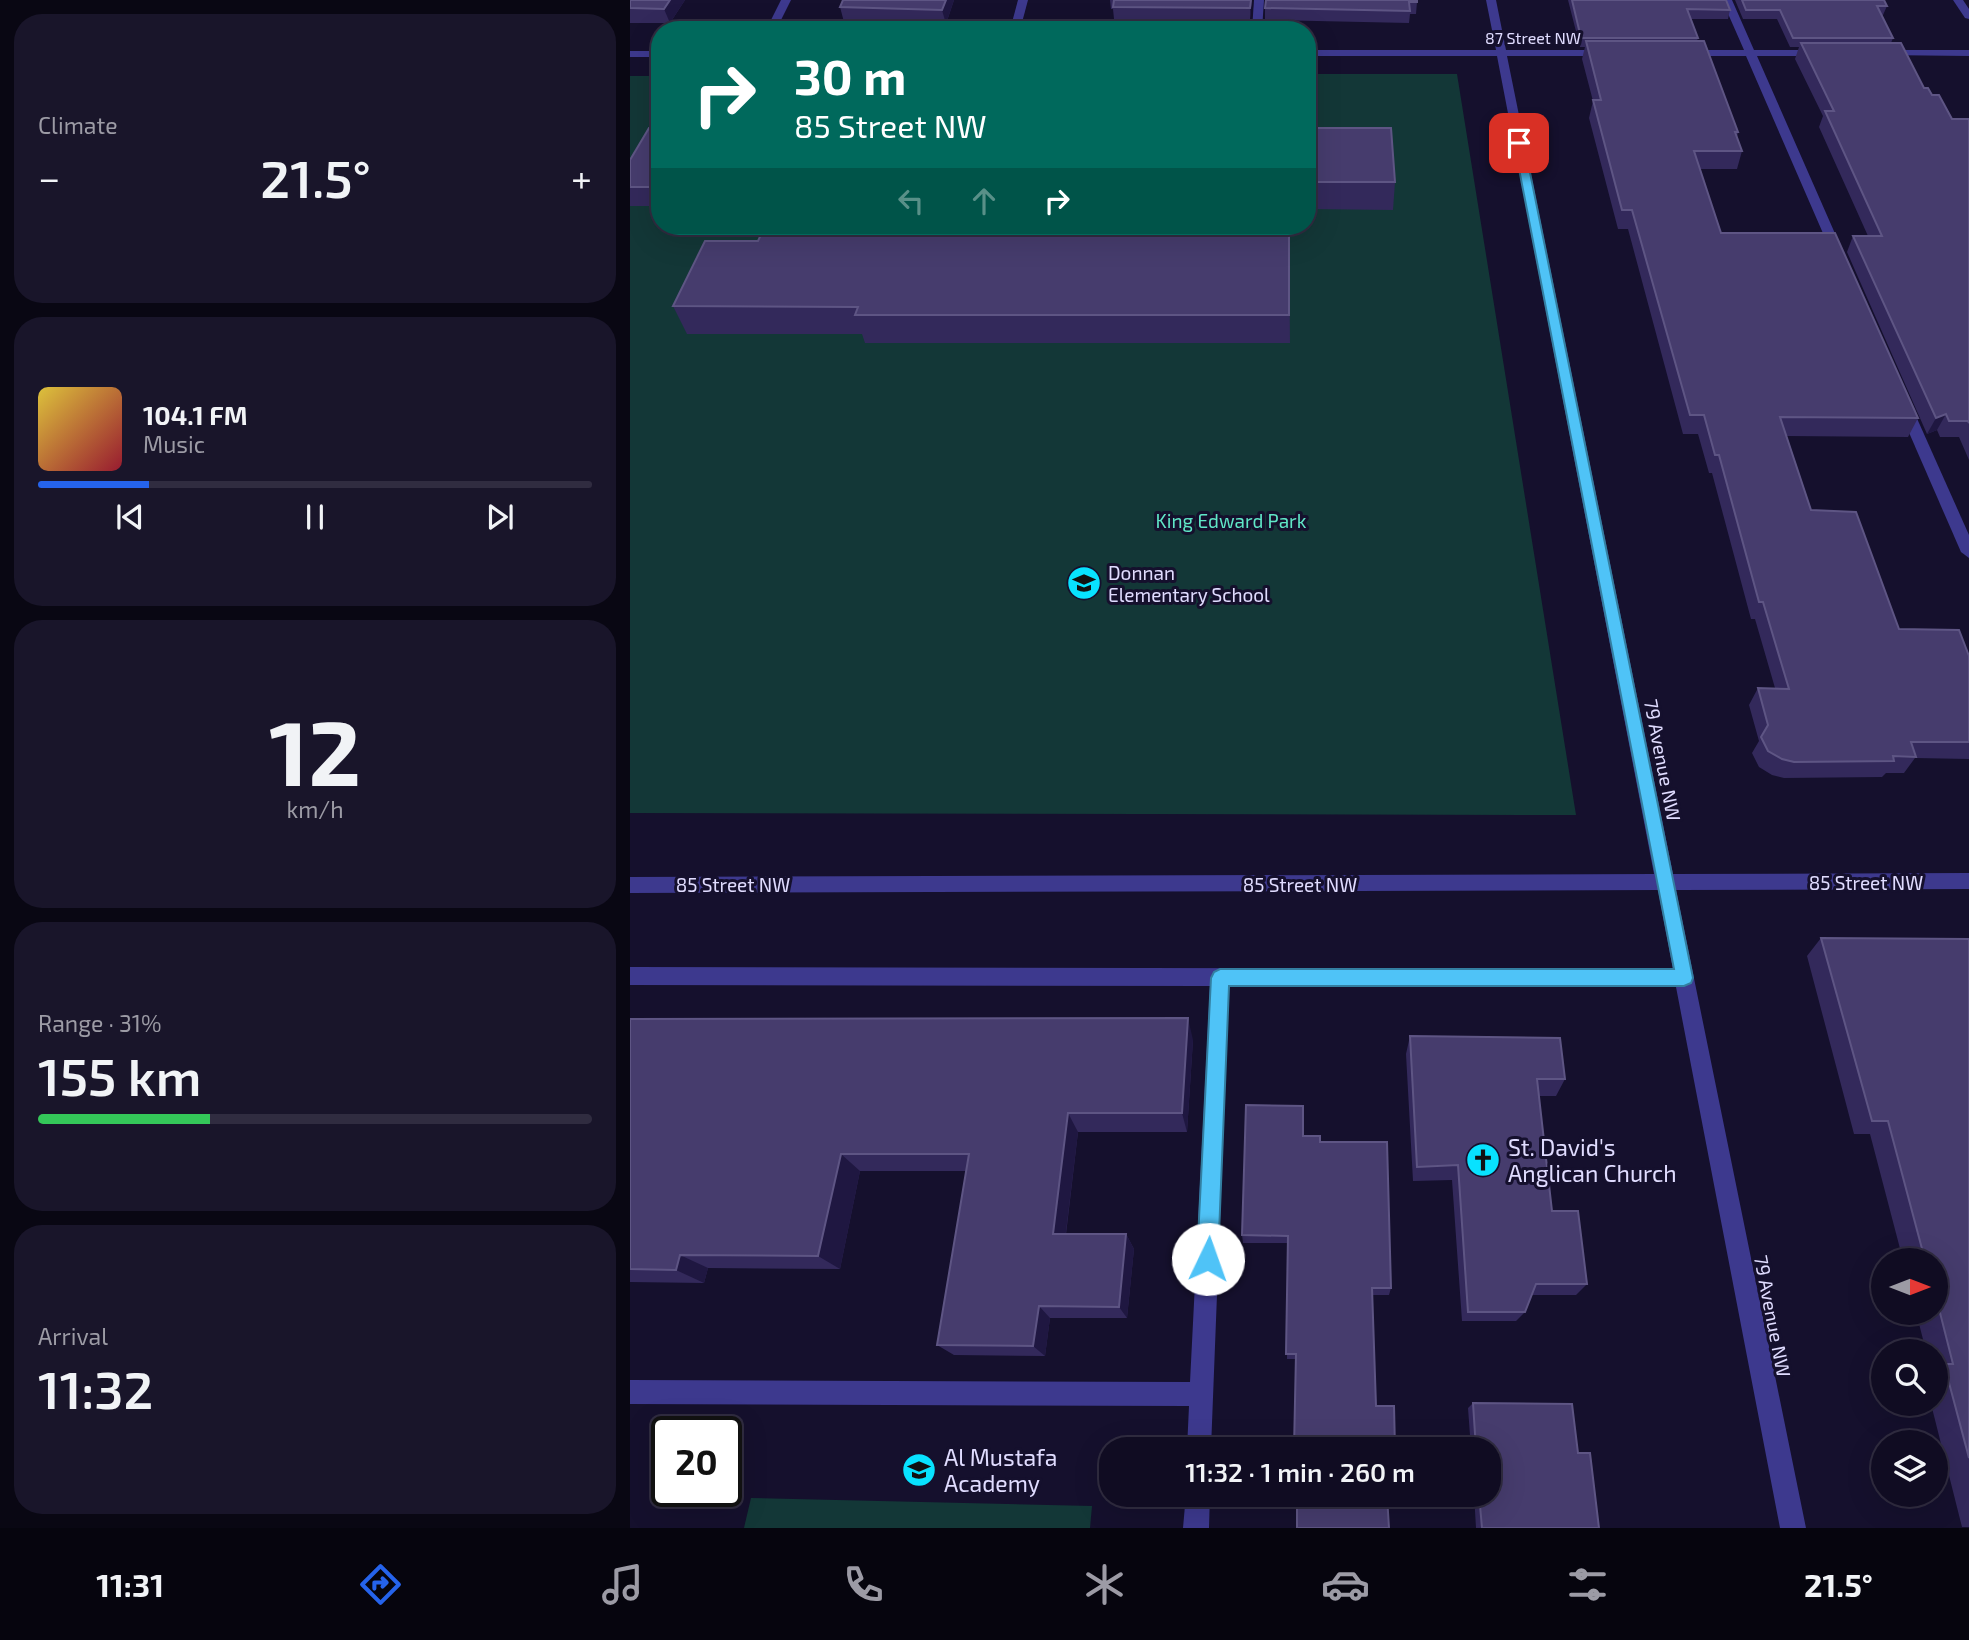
<!DOCTYPE html>
<meta charset="utf-8">
<style>
:root{--surface:#100c22;--page:#19152a;--text:#f1f3f6;--muted:#9c9ba5;--line:#302c40;--accent:#2563eb}
body{margin:0;font-family:"Exo 2",sans-serif;background:var(--page);color:var(--text);height:100vh;display:flex;flex-direction:column;font-size:26px;white-space:nowrap}
*{box-sizing:border-box;margin:0}
p{font-size:23px;color:var(--muted)}
.icon{flex:none;width:38px;height:38px;fill:none;stroke:currentColor;stroke-width:2;stroke-linecap:round;stroke-linejoin:round}
.map{position:relative;flex:1;overflow:hidden}
.sheet{display:flex;flex-direction:column;gap:14px;padding:14px;background:#090713;width:630px}
.sheet>*{flex:none}
.top-card{position:absolute;left:21px;top:21px;width:665px;height:214px;border-radius:28px;box-shadow:0 7px 28px #0002,0 0 0 2px var(--line);background:#00695c;color:#fff;overflow:hidden}
.needle{width:46px;rotate:90deg}
.fabs{position:absolute;left:1241px;top:1248px;display:grid;gap:14px}
.fabs a{display:grid;place-items:center;width:77px;height:77px;border-radius:50%;background:var(--surface);box-shadow:0 7px 28px #0002,0 0 0 2px var(--line);font-size:35px}
.speed{position:absolute;left:21px;top:1416px;display:flex;gap:14px;font-size:35px;font-weight:700;text-align:center}
.speed>*{display:grid;place-content:center;width:91px;height:91px;border-radius:50%;background:var(--surface);box-shadow:0 7px 28px #0002,0 0 0 2px var(--line);line-height:1}
.speed .limit{border:4px solid #111;border-radius:10px;background:#fff;color:#111}
.pin{position:absolute;display:grid;place-items:center;width:60px;height:60px;color:#fff;margin:-30px;border-radius:14px;box-shadow:0 4px 10px #0006}
.me{position:absolute;width:77px;margin:-38px;rotate:3deg;stroke-linejoin:round;filter:drop-shadow(0 0 5px #0008)}
.turn{display:flex;align-items:center;gap:24px;height:147px;padding:0 28px;font-size:32px}
.turn .icon{width:91px;height:91px;stroke-width:2.5}
.turn b{display:block;font-size:49px;line-height:60px}
.lanes{display:flex;align-items:center;height:66px;padding:0 28px;background:#0003;justify-content:center;gap:35px;direction:ltr}
.lanes .off{opacity:.35}
.big{font-size:52px;font-weight:600;line-height:1.1}
.sheet .widget{flex:1;display:flex;flex-direction:column;justify-content:center;gap:10px;min-width:0;padding:0 24px;border-radius:28px;background:var(--page)}
.sheet .dial{align-items:center;gap:0}
.dial b{font-size:91px;line-height:1}
.song{display:flex;align-items:center;gap:21px}
.cover{width:84px;height:84px;border-radius:10px;background:linear-gradient(135deg,hsl(50 70% 55%),hsl(350 70% 35%))}
.played{height:7px;border-radius:4px;background:linear-gradient(90deg,var(--accent) 20%,var(--line) 20%)}
.keys{display:flex;justify-content:space-around;direction:ltr}
.heat{display:flex;justify-content:space-between;align-items:center;font-size:38px;direction:ltr}
.charge{height:10px;border-radius:5px;background:linear-gradient(90deg,#34c759 31%,var(--line) 0)}
.trip{position:absolute;left:469px;top:1437px;width:402px;height:70px;border-radius:28px;background:var(--surface);box-shadow:0 7px 28px #0002,0 0 0 2px var(--line);font-weight:600;line-height:70px;text-align:center}
.dock{display:flex;height:112px;justify-content:space-around;align-items:center;background:#06050e;color:var(--muted)}
.dock .icon{width:49px;height:49px}
.dock .on{color:var(--accent)}
.dock b{font-size:32px;color:var(--text)}
main{display:flex;flex:1;min-height:0}
.map>svg:first-child{display:block}
.green{fill:#133737}
.lines{fill:none;stroke-linecap:round;stroke-linejoin:round}
.minor{fill:#3d398e;fill-rule:evenodd}
.wall{fill:#33295b}
.shaded-wall{fill:#1f1741}
.building{fill:#463c6d;stroke:#5e5584;stroke-width:2}
.route{fill:#4fc3f7;stroke:#337fa1;stroke-width:2}
.labels{text-anchor:middle;dominant-baseline:central;stroke-width:6;stroke-linejoin:round;paint-order:stroke}
.far-street-label{font-size:16px;fill:#e0dcff;stroke:#15102d}
.park-label{font-size:19px;fill:#60e7c7;stroke:#15102d}
.poi-label{font-size:19px;fill:#e0dcff;stroke:#15102d;text-anchor:start}
.street-label{font-size:19px;fill:#e0dcff;stroke:#15102d}
.near-poi-label{font-size:23px;fill:#e0dcff;stroke:#15102d;text-anchor:start}
</style>
<main>
<section class="sheet">
<div class="widget"><p>Climate</p>
<div class="heat"><a>−</a><b class="big">21.5°</b><a>+</a></div>
</div>
<div class="widget">
<div class="song"><i class="cover"></i><div><b>104.1 FM</b><p>Music</p></div></div>
<div class="played"></div>
<div class="keys"><svg class="icon" aria-label="previous" viewBox="0 0 24 24"><path d="M18 5L8 12l10 7zM5 5v14"/></svg><svg class="icon" aria-label="pause" viewBox="0 0 24 24"><path d="M8 5v14M16 5v14"/></svg><svg class="icon" aria-label="next" viewBox="0 0 24 24"><path d="M6 5l10 7-10 7zM19 5v14"/></svg></div>
</div>
<div class="widget dial"><b>12</b><p>km/h</p></div>
<div class="widget"><p>Range · 31%</p><b class="big">155 km</b><div class="charge"></div></div>
<div class="widget"><p>Arrival</p><b class="big">11:32</b></div>
</section>
<div class="map">
<svg width="1339" height="1528" viewBox="0 0 1339 1528">
<rect width="100%" height="100%" fill="#15102d"/>
<g class="green">
<polygon points="677,74 827,74 946,815 0,813 0,76 30,76 30,226 677,226"/>
<polygon points="121,1498 462,1506 460,1528 114,1528"/>
</g>
<g class="lines">
<g class="minor">
<polygon points="151,0 161,0 146,30 136,30"/>
<polygon points="388,0 398,0 390,30 380,30"/>
<polygon points="624,0 634,0 632,30 622,30"/>
<polygon points="856,0 866,0 876,50 975,50 980,53 975,56 877,56 1043,874 1339,873 1339,889 1046,890 1176,1528 1150,1528 1046,987 599,986 581,1449 557,1449 559,1406 0,1404 0,1380 560,1382 580,986 0,985 0,967 1043,969 1028,890 0,893 0,877 1024,874 867,56 677,56 677,50 866,50"/>
<polygon points="1092,0 1102,0 1124,50 1192,50 1197,53 1192,56 1127,56 1214,254 1212,257 1204,257 1202,254 1116,56 1055,56 1050,53 1055,50 1114,50"/>
<polygon points="1323,0 1333,0 1339,9 1339,19 1335,18"/>
<polygon points="1255,50 1339,50 1339,56 1251,55 1251,51"/>
<rect x="0" y="51" width="30" height="6"/>
<polygon points="1274,400 1281,405 1339,535 1339,558 1331,552 1267,405"/>
<polygon points="556,1494 580,1494 579,1528 553,1528"/>
</g>
</g>
<g class="wall">
<polygon points="0,0 55,0 40,23 0,23"/>
<polygon points="213,0 324,0 316,24 214,22 210,7"/>
<polygon points="480,0 622,0 620,19 484,19 483,9 481,9"/>
<polygon points="938,0 1096,0 1100,10 1098,19 1061,19 1068,38 1067,41 1108,132 1107,137 1112,151 1107,169 1070,169 1091,233 1288,418 1278,437 1156,436 1181,510 1269,629 1339,656 1339,759 1285,758 1274,773 1256,773 1252,777 1154,778 1142,775 1129,767 1122,753 1129,741 1119,705 1128,688 1145,688 1125,619 1121,619 1082,473 1079,473 1068,434 1053,434 998,229 988,229 959,118 963,101 952,59 955,47 950,47"/>
<polygon points="1105,0 1254,0 1257,6 1253,15 1252,15 1263,38 1261,43 1294,88 1302,95 1322,119 1339,119 1339,460 1329,437 1310,437 1307,430 1297,434 1217,252 1223,236 1238,236 1189,127 1193,116 1165,59 1169,47 1160,47 1147,19 1113,19"/>
<polygon points="787,2 786,14 780,14 779,23 635,20 635,8"/>
<polygon points="30,128 30,206 0,206 0,160"/>
<polygon points="677,128 765,182 763,210 677,209"/>
<polygon points="659,226 660,343 235,343 232,334 57,334 43,306 128,241"/>
<polygon points="1191,938 1339,939 1339,1527 1332,1527 1301,1404 1306,1404 1306,1351 1296,1351 1286,1312 1306,1312 1306,1260 1273,1260 1240,1134 1224,1134 1177,956"/>
<polygon points="0,1019 563,1040 557,1132 448,1132 436,1234 496,1234 504,1249 497,1318 420,1318 415,1356 324,1355 307,1345 336,1171 230,1171 210,1269 78,1268 74,1283 0,1282"/>
<polygon points="780,1036 935,1079 926,1096 909,1096 922,1211 957,1284 946,1295 902,1295 895,1312 886,1321 832,1321 822,1180 783,1181 776,1054"/>
<polygon points="673,1136 690,1142 761,1288 759,1295 742,1295 746,1406 765,1449 665,1359 657,1359 658,1243 613,1243 612,1235"/>
<polygon points="843,1403 948,1453 969,1528 846,1528 844,1494 859,1494 859,1449 841,1449 838,1408"/>
</g>
<g class="shaded-wall">
<polygon points="40,0 55,0 40,23 34,9"/>
<polygon points="316,0 324,0 316,24 312,10"/>
<polygon points="621,0 622,0 620,19 620,8"/>
<polygon points="1316,414 1307,430 1297,434 1306,418"/>
<polygon points="558,1018 563,1040 557,1132 552,1113"/>
<polygon points="438,1113 448,1132 434,1248 423,1234"/>
<polygon points="211,1154 230,1171 210,1269 188,1256"/>
<polygon points="496,1234 504,1249 497,1318 489,1307"/>
<polygon points="50,1255 78,1268 74,1283 46,1270"/>
<polygon points="409,1306 420,1318 415,1356 403,1346"/>
</g>
<g class="building">
<polygon points="0,0 40,0 34,9 0,8"/>
<polygon points="213,0 316,0 312,10 210,7"/>
<polygon points="484,0 621,0 620,8 483,7"/>
<polygon points="636,0 787,0 787,2 779,2 780,11 635,8"/>
<polygon points="942,0 1096,0 1100,10 1057,9 1068,38 951,38"/>
<polygon points="1112,0 1254,0 1257,6 1247,6 1263,38 1163,38 1150,10 1116,10"/>
<polygon points="956,41 1074,41 1108,132 1105,132 1112,151 1064,151 1091,233 1205,233 1288,418 1150,417 1181,510 1226,512 1269,629 1329,630 1339,656 1339,742 1281,742 1286,757 1263,756 1264,761 1164,762 1152,759 1138,751 1131,737 1138,725 1128,688 1159,689 1133,602 1129,602 1089,455 1085,455 1074,415 1060,415 1002,210 992,210 963,100 971,100"/>
<polygon points="1171,43 1271,43 1294,88 1298,88 1302,95 1309,95 1322,119 1339,119 1339,423 1338,421 1319,421 1316,414 1306,418 1223,236 1252,236 1195,111 1204,111"/>
<polygon points="19,128 30,128 30,187 0,187 0,160"/>
<polygon points="677,128 761,128 765,182 677,182"/>
<polygon points="135,226 659,226 659,315 225,315 228,307 43,306 75,241 128,241"/>
<polygon points="1191,938 1339,939 1339,1458 1314,1364 1323,1364 1306,1297 1306,1260 1295,1260 1258,1121 1242,1121"/>
<polygon points="558,1018 552,1113 438,1113 423,1234 496,1234 489,1307 409,1306 403,1346 307,1345 339,1154 211,1154 188,1256 50,1255 46,1270 0,1269 0,1019"/>
<polygon points="780,1036 930,1038 935,1079 907,1079 922,1211 948,1211 957,1284 906,1284 895,1312 838,1312 828,1165 787,1167"/>
<polygon points="616,1105 673,1106 673,1136 690,1136 690,1142 757,1142 761,1288 742,1288 746,1406 764,1406 765,1449 664,1449 666,1354 656,1354 658,1236 612,1235"/>
<polygon points="843,1403 942,1404 948,1453 960,1453 969,1528 852,1528 849,1494 859,1494 859,1449 846,1449"/>
<polygon points="663,1494 766,1494 766,1496 757,1496 759,1528 667,1528 667,1495"/>
</g>
<polygon class="route" points="889,140 894,143 1063,978 1061,983 1054,986 599,986 588,1259 585,1266 578,1269 570,1266 567,1259 581,978 584,972 590,969 1044,969 884,143"/>
<defs>
<g id="school-disc" transform="scale(1.75)"><circle r="9.5" fill="#08e2ff" stroke="#15102d"/><path d="M0-5L7-2L0 1L-7-2ZM-4 1L0 2.5L4 1V4Q0 6-4 4Z" fill="#111"/></g>
<g id="church-disc" transform="scale(1.75)"><circle r="9.5" fill="#08e2ff" stroke="#15102d"/><path d="M-1.2-6h2.4v3.5h3.3v2.4h-3.3V6h-2.4V-.1h-3.3v-2.4h3.3Z" fill="#111"/></g>
</defs>
<g fill-rule="evenodd">
<use href="#school-disc" x="454" y="583"/>
<use href="#church-disc" x="853" y="1160"/>
<use href="#school-disc" x="289" y="1470"/>
</g>
<g class="labels">
<g class="far-street-label">
<text x="903" y="37">87 Street NW</text>
</g>
<g class="park-label">
<text x="601" y="520">King Edward Park</text>
</g>
<g class="poi-label">
<text x="478" y="572">Donnan<tspan x="478" dy="22">Elementary School</tspan></text>
</g>
<g class="street-label">
<text transform="translate(1033 760) rotate(79)">79 Avenue NW</text>
<text x="1236" y="882">85 Street NW</text>
<text x="103" y="884">85 Street NW</text>
<text x="670" y="884">85 Street NW</text>
<text transform="translate(1143 1316) rotate(79)">79 Avenue NW</text>
</g>
<g class="near-poi-label">
<text x="878" y="1147">St. David's<tspan x="878" dy="26">Anglican Church</tspan></text>
<text x="314" y="1457">Al Mustafa<tspan x="314" dy="26">Academy</tspan></text>
</g>
</g>
</svg>
<div class="fabs">
<a><svg class="needle" viewBox="-14 -14 28 28"><path d="M0-13l5 13h-10z" fill="#e53935"/><path d="M0 13l5-13h-10z" fill="#9c9ba5"/></svg></a>
<a><svg class="icon" aria-label="search" viewBox="0 0 24 24"><circle cx="10" cy="10" r="6"/><path d="M15 15l6 6"/></svg></a>
<a><svg class="icon" aria-label="layers" viewBox="0 0 24 24"><path d="M12 4l9 5-9 5-9-5zM3 14l9 5 9-5"/></svg></a>
</div>
<div class="speed"><div class="limit">20</div></div>
<div class="pin" style="left:889px;top:143px;background:#d93025"><svg class="icon" aria-label="arrive" viewBox="0 0 24 24"><path d="M6 21V4h12l-3 4 3 4H6"/></svg></div>
<svg class="me" style="left:578px;top:1259px" viewBox="-20 -20 40 40"><circle r="19" fill="#fff"/><path d="M0-13L10 11 0 6-10 11z" fill="#4fc3f7"/></svg>
<div class="trip">11:32 · 1 min · 260 m</div>
<div class="top-card">
<div class="turn"><svg class="icon" aria-label="right" viewBox="0 0 24 24"><path d="M7 20v-9h11M14 6l5 5-5 5"/></svg><div><b>30 m</b>85 Street NW</div></div>
<div class="lanes"><svg class="icon off" aria-label="left" viewBox="0 0 24 24"><path d="M17 20v-9H6M10 6l-5 5 5 5"/></svg><svg class="icon off" aria-label="ahead" viewBox="0 0 24 24"><path d="M12 20V5M6 11l6-6 6 6"/></svg><svg class="icon" aria-label="right" viewBox="0 0 24 24"><path d="M7 20v-9h11M14 6l5 5-5 5"/></svg></div>
</div>
</div>
</main>
<nav class="dock">
<b>11:31</b>
<svg class="icon on" aria-label="directions" viewBox="0 0 24 24"><path d="M12 3l9 9-9 9-9-9zM9 14v-3h6M13 9l2 2-2 2"/></svg>
<svg class="icon" aria-label="music" viewBox="0 0 24 24"><path d="M9 18V5l10-2v13"/><circle cx="6" cy="18" r="3"/><circle cx="16" cy="16" r="3"/></svg>
<svg class="icon" aria-label="phone" viewBox="0 0 24 24"><path d="M5 4h4l2 5-3 2q2 4 5 5l2-3 5 2v4C11 20 4 13 5 4z"/></svg>
<svg class="icon" aria-label="climate" viewBox="0 0 24 24"><path d="M12 3v18M4 7l16 10M4 17L20 7"/></svg>
<svg class="icon" aria-label="car" viewBox="0 0 24 24"><path d="M5 17H2v-5l4-1 3-4h7l3 4 3 1v5h-3M9 17h6M6 11h13"/><circle cx="7" cy="17" r="2"/><circle cx="17" cy="17" r="2"/></svg>
<svg class="icon" aria-label="filters" viewBox="0 0 24 24"><path d="M4 7h16M4 17h16"/><circle cx="9" cy="7" r="2"/><circle cx="15" cy="17" r="2"/></svg>
<b>21.5°</b>
</nav>
